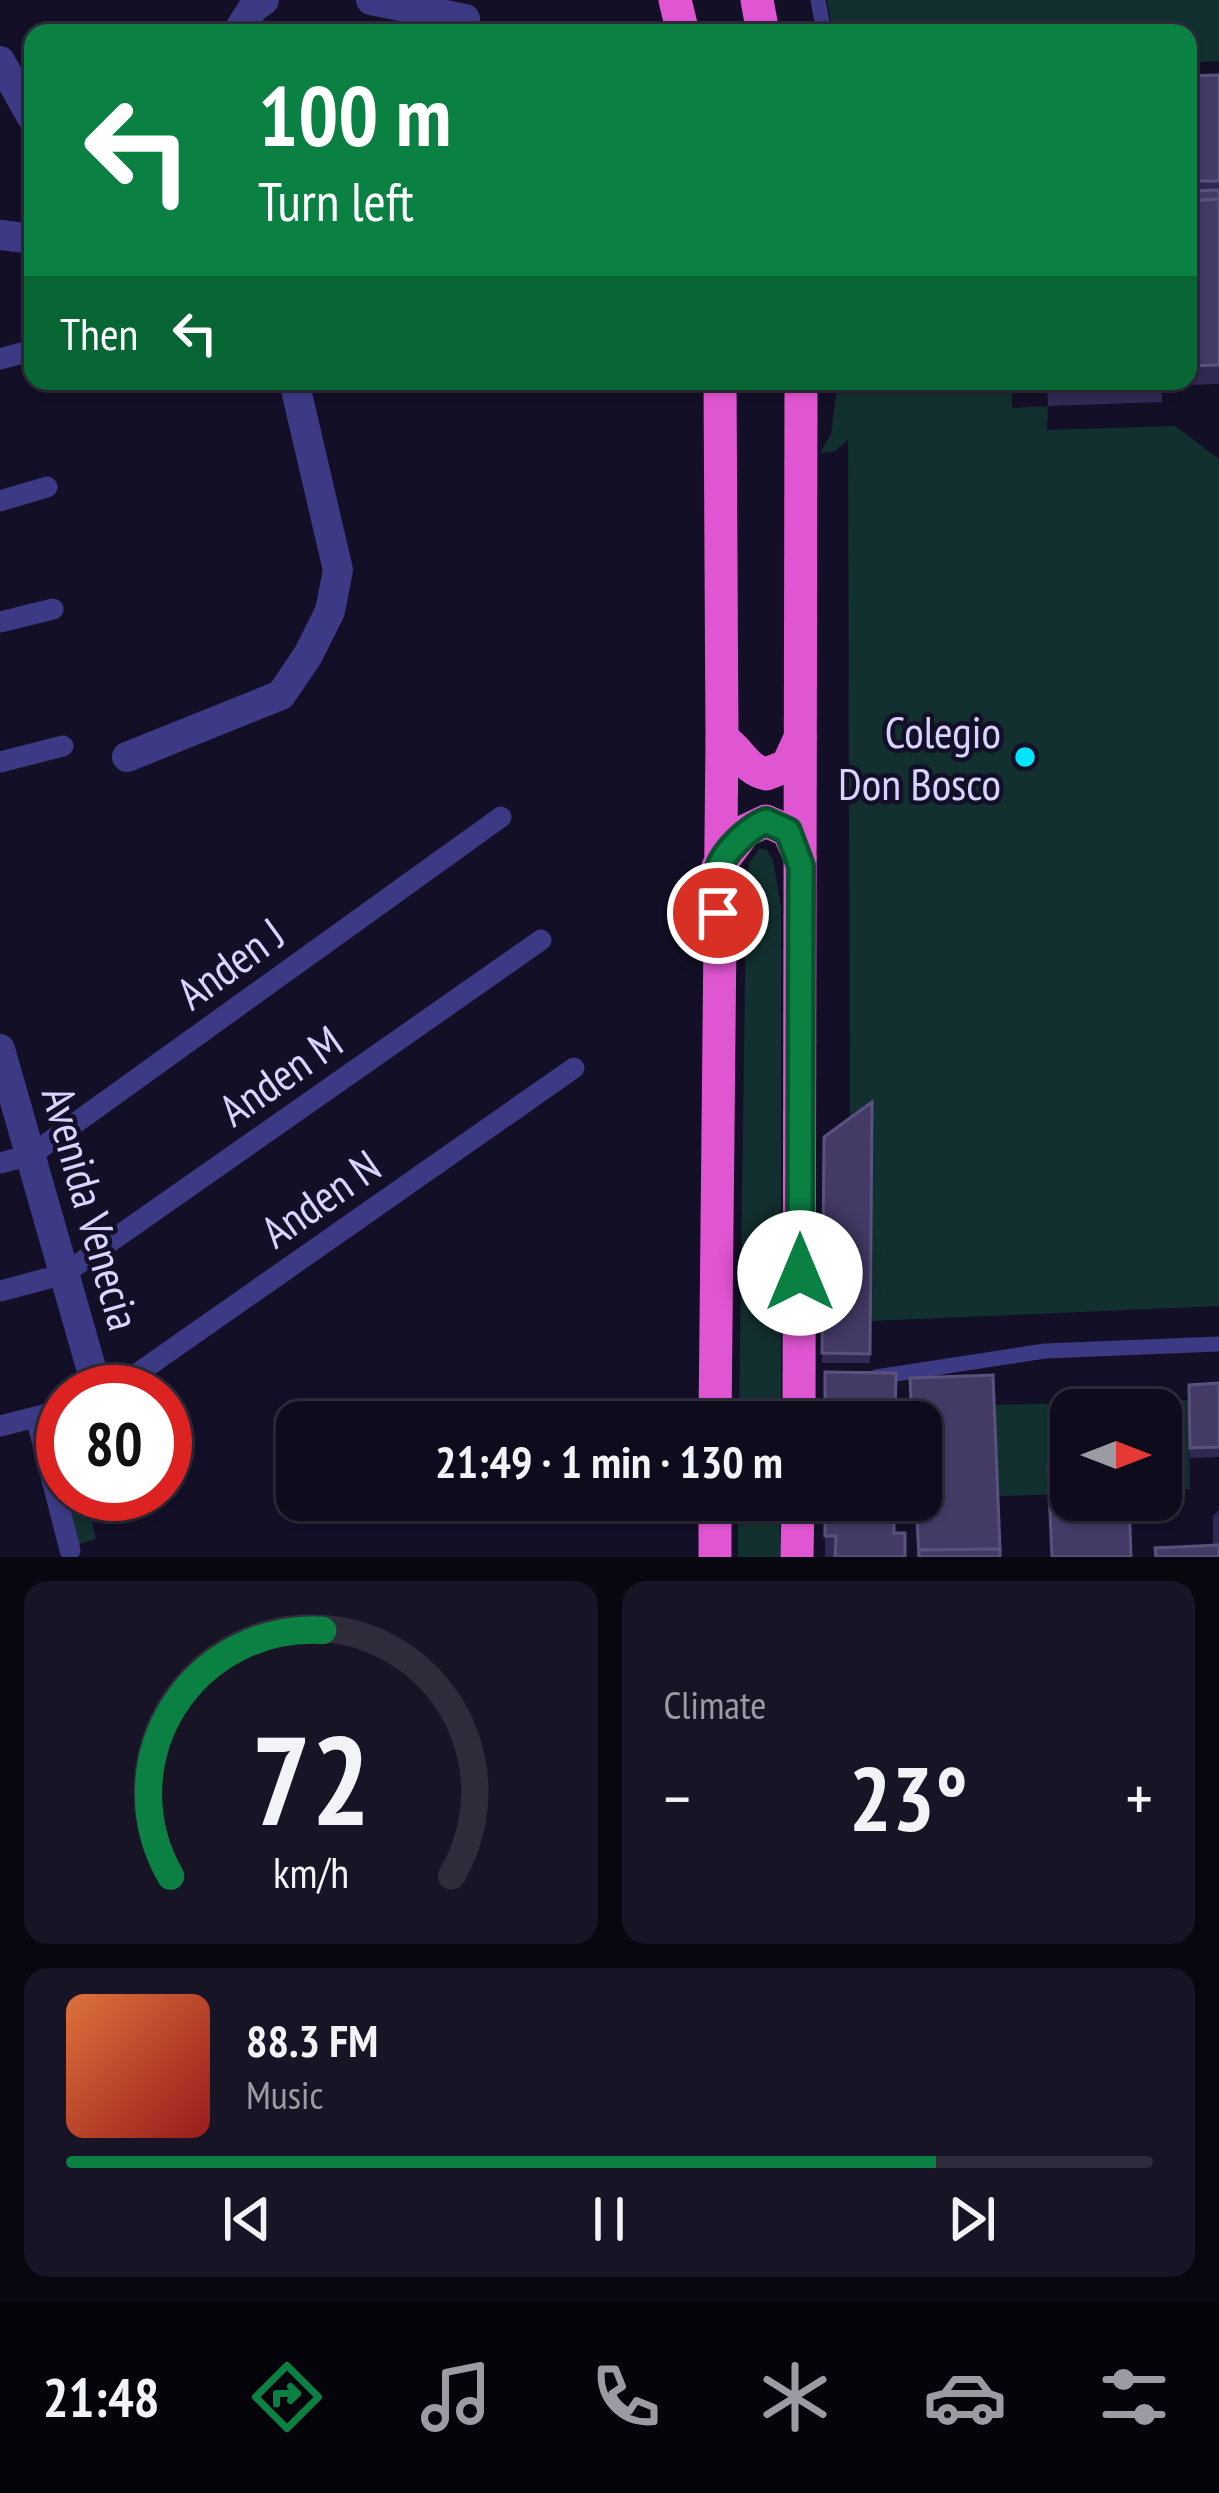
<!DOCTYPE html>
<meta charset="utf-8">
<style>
:root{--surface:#0e0b1c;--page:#171425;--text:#f1f3f6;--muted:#9b9ba3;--line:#2e2b3b;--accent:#0b8043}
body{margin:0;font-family:"PT Sans Narrow",sans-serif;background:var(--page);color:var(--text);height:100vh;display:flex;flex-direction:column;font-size:45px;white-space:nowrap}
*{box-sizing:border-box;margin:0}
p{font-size:39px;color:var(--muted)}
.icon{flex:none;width:66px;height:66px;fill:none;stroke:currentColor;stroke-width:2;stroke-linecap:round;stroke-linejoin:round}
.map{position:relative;height:1557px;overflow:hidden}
.details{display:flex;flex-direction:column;gap:24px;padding:24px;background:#08060f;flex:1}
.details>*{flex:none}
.banner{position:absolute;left:24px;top:24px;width:1173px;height:366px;border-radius:24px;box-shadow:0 3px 9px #0004,0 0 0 3px var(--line);background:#0b8043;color:#fff;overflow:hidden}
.needle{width:78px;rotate:90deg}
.controls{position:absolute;left:1050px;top:1389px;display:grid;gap:24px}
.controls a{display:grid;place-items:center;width:132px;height:132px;border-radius:24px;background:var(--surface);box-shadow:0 3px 9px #0004,0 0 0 3px var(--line);font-size:60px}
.speed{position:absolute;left:36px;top:1365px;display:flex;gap:24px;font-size:60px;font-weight:700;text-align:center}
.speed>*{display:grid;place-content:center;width:156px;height:156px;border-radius:50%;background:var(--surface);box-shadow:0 3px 9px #0004,0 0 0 3px var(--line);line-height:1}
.speed .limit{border:18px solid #d22;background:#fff;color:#111}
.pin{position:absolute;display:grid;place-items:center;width:102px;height:102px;color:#fff;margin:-51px;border:6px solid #fff;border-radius:50%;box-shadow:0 3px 12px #0007}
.me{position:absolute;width:132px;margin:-66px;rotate:0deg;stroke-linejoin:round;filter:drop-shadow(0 0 9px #0008)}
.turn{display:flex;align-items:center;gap:42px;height:252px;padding:0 36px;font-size:54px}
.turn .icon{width:156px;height:156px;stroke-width:2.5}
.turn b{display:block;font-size:84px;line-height:102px}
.then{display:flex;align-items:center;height:114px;padding:0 36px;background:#0003;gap:24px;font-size:45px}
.big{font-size:90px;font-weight:600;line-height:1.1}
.details .card{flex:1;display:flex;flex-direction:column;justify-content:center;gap:18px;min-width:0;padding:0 42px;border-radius:24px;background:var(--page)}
.details .dial{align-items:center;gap:0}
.dial svg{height:312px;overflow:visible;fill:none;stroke:var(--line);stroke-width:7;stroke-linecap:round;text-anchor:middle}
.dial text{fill:var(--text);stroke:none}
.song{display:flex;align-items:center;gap:36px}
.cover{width:144px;height:144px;border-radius:18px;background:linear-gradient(135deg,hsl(20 70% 55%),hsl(0 70% 35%))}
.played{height:12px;border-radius:6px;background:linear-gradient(90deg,var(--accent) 80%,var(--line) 80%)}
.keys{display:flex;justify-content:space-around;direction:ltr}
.heat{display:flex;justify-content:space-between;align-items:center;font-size:66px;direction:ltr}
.details .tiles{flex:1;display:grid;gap:24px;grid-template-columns:1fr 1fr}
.card:last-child{grid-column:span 2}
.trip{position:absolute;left:276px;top:1401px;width:666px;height:120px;border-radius:24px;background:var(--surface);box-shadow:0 3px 9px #0004,0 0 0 3px var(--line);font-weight:600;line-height:120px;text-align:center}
.tabs{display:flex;height:192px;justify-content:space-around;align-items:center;background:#06040b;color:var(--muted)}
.tabs .icon{width:84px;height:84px}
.tabs .current{color:var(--accent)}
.tabs b{font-size:54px;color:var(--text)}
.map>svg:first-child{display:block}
.green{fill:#12302f}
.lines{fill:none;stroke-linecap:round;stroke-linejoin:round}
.service{stroke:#3d3a85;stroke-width:15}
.pedestrian{stroke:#3d3a85;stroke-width:21}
.minor{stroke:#3d3a85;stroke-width:30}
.trunk{stroke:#e055d1;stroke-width:33}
.wall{fill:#312854}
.building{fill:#433a66;stroke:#5a527e;stroke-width:3}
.route-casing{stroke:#07532c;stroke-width:30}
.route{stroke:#0b8043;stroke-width:21}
.poi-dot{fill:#00e5ff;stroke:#130f26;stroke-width:4.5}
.labels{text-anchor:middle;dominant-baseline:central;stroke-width:9;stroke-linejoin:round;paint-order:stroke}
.poi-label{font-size:45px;fill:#d9d4ff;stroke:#130f26;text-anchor:end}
.street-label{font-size:45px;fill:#d9d4ff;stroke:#130f26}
</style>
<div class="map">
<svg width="1219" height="1557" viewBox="0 0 1219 1557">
<rect width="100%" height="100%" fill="#130f26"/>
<g class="green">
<polygon points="827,0 1219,0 1219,61 1188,63 1188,33 833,33"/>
<polygon points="838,381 1012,381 1012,408 1048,406 1047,430 1175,426 1219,459 1219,1306 870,1321 872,1113 850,1129 848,440 835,451 820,453 831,434"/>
<polygon points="760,848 767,850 773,860 781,906 781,1422 739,1422 746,906 749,863"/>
<polygon points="1189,1400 1190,1489 1161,1491 1161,1410 1071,1410 1071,1494 997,1496 993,1405"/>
<polygon points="63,1414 63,1494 85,1494 96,1539 70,1547 38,1421"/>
<rect x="738" y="1500" width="42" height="57"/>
</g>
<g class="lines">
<g class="service">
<polyline points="818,0 824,33"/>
<polyline points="876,1377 1045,1351 1219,1344"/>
</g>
<g class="pedestrian">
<polyline points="0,359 22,353"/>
<polyline points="0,501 47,487"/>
<polyline points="0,622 53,609"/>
<polyline points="0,762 63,746"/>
<polyline points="0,1163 31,1155 501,817"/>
<polyline points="0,1291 64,1274 541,940"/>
<polyline points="111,1392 574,1068"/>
<polyline points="36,1417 70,1550"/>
<polyline points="0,1426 63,1410"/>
</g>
<g class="minor">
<polyline points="371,0 465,19"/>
<polyline points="237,33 253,8 264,0"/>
<polyline points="0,61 33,119"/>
<polyline points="0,235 33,239"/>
<polyline points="127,757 281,695 308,655 330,611 338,570 294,381"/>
<polyline points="0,1049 98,1392"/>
</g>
<g class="trunk">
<polyline points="675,0 683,33"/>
<polyline points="757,0 763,33"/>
<path d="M 722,739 C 740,749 744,769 766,774 L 787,766 L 800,738"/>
<polyline points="718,867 745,831 766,821 788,831 800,858"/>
<polyline points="715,1422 722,739 720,381"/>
<polyline points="799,1422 801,381"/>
<polyline points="715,1557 715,1500"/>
<polyline points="797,1557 798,1500"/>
</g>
</g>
<g class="wall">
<polygon points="1219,75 1219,384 1190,385 1190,374 1190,378 1188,378 1188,76"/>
<polygon points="1047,381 1162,381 1162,402 1048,406"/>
<polygon points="872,1102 870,1363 822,1363 824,1137"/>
<polygon points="1219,1383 1219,1457 1190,1458 1189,1385"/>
<polygon points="825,1500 894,1533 905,1557 825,1557"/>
<polygon points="1219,1510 1219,1557 1213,1544 1213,1516"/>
</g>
<g class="building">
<polygon points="1219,75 1219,181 1188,181 1188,76"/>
<polygon points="1219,190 1219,199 1188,201 1188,191"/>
<polygon points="1219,199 1219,365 1190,366 1188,311 1188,201"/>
<polygon points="872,1102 870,1354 822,1353 824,1137"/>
<polygon points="825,1372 896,1373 895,1422 825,1422"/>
<polygon points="993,1375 1000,1549 919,1550 919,1557 916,1500 921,1500 921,1422 912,1422 910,1378"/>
<polygon points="1219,1383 1219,1447 1190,1448 1189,1385"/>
<polygon points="1071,1466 1071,1500 1129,1500 1131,1557 1052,1557 1048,1467"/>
<polygon points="825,1500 894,1500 894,1533 905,1533 905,1557 835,1557 836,1536 825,1536"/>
<polygon points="1219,1545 1219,1557 1156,1557 1155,1548"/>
<polygon points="1000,1549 1000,1557 919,1557 919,1550"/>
</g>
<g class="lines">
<g class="route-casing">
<path id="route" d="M 718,913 C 718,900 715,884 718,871 C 722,853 748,828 766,821 L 788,831 L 801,866 L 800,1273"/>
</g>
<use href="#route" class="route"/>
</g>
<circle class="poi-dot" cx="1025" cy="757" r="12"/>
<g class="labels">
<g class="poi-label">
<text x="1001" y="731">Colegio<tspan x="1001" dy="52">Don Bosco</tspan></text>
</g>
<g class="street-label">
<text transform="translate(230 963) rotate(-36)">Anden J</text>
<text transform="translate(280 1075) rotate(-35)">Anden M</text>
<text transform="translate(320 1198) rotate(-35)">Anden N</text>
<text transform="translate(92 1208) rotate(74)">Avenida Venecia</text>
</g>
</g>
</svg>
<div class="controls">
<a><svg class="needle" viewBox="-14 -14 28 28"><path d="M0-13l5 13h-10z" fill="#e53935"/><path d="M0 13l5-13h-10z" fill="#9b9ba3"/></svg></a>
</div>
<div class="speed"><div class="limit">80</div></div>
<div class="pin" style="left:718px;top:913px;background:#d93025"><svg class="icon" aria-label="arrive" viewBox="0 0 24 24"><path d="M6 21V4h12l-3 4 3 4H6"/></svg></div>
<svg class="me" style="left:800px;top:1273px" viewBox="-20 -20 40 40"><circle r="19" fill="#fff"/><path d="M0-13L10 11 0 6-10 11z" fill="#0b8043"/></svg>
<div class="trip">21:49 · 1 min · 130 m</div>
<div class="banner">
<div class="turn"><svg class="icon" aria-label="left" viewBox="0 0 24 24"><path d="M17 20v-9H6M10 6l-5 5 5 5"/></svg><div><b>100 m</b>Turn left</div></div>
<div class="then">Then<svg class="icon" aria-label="left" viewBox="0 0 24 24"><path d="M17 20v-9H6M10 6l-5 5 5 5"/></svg></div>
</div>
</div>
<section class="details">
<div class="tiles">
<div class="card dial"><svg viewBox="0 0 100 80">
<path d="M14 69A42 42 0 1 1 86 69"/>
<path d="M14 69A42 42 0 0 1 53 6" stroke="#0b8043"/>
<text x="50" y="56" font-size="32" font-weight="700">72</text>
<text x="50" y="72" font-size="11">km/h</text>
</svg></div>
<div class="card"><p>Climate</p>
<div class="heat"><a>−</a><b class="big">23°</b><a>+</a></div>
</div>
<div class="card">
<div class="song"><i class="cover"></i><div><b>88.3 FM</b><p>Music</p></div></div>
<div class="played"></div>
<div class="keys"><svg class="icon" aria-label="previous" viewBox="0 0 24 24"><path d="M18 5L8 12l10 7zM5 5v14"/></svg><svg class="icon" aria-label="pause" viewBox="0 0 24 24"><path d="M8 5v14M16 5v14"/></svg><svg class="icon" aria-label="next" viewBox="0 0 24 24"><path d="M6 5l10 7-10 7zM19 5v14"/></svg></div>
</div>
</div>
</section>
<nav class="tabs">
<b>21:48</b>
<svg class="icon current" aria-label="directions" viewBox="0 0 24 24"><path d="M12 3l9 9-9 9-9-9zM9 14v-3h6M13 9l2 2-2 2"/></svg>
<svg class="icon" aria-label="music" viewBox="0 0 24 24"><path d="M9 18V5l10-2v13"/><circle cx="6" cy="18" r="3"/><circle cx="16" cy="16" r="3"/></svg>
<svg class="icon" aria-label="phone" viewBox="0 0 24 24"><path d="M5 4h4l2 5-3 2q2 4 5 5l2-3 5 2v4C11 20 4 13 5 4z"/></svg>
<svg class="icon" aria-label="climate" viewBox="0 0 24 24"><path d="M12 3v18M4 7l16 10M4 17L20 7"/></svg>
<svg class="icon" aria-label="car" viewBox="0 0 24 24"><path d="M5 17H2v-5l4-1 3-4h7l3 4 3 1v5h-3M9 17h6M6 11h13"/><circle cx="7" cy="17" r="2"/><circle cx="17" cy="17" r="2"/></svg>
<svg class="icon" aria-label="filters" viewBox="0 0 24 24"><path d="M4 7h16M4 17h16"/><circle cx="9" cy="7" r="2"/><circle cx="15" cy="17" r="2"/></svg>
</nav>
